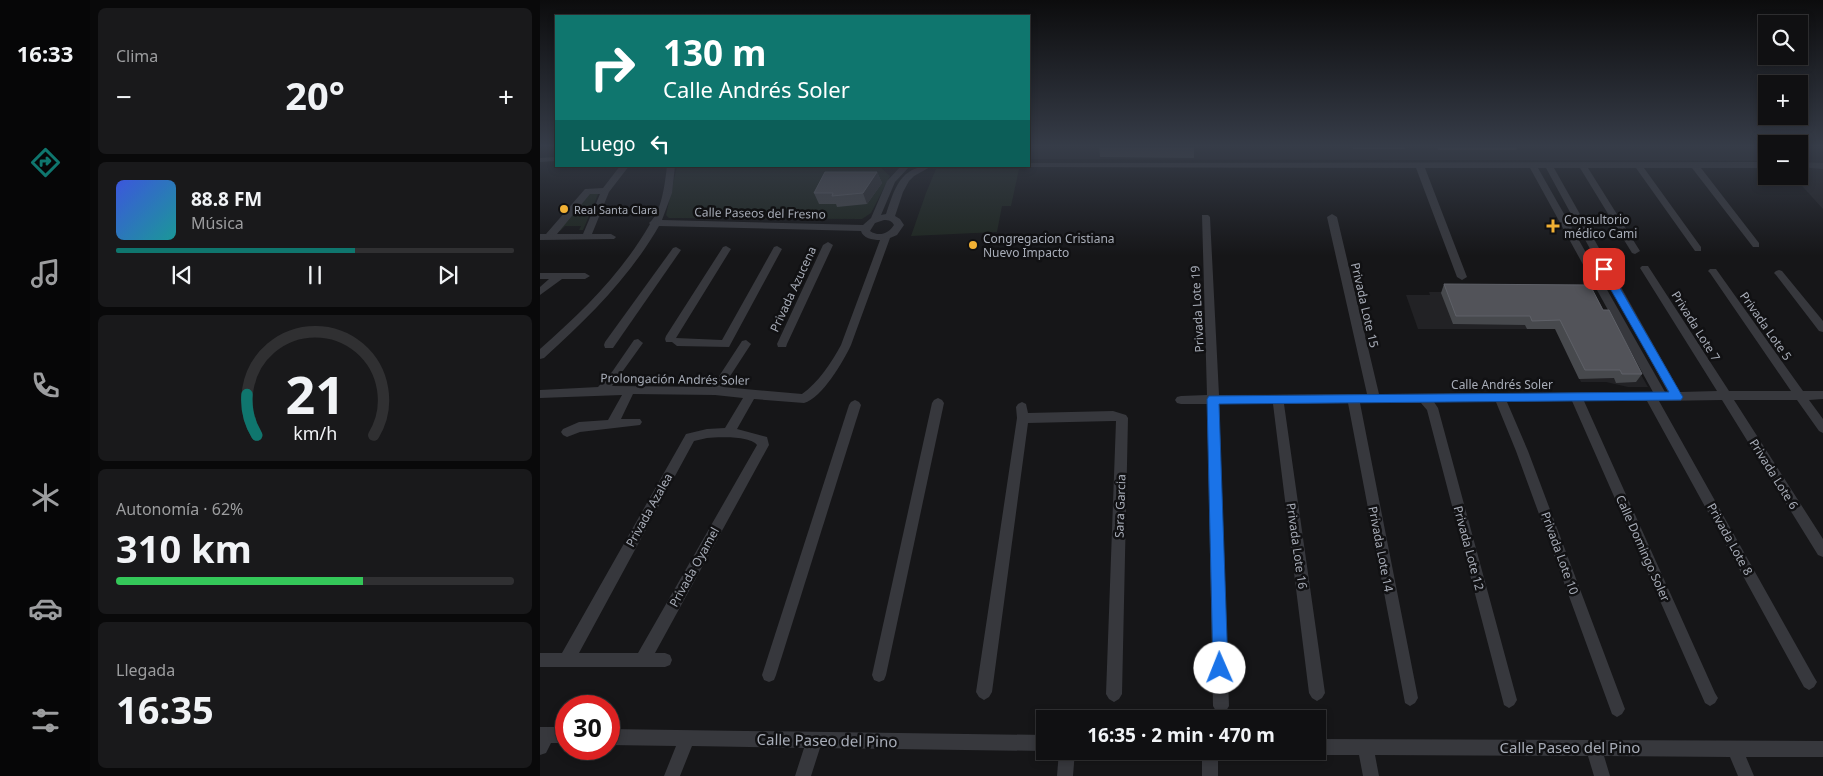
<!DOCTYPE html>
<html lang="es">
<meta charset="utf-8">
<style>
:root{--surface:#101012;--page:#19191b;--text:#f1f3f6;--muted:#9c9d9f;--line:#303032;--accent:#0f766e}
body{margin:0;font-family:"Noto Sans",sans-serif;background:var(--page);color:var(--text);height:100vh;display:flex;flex-direction:column;font-size:19px;white-space:nowrap}
*{box-sizing:border-box;margin:0}
p{font-size:16px;color:var(--muted)}
.icon{flex:none;width:28px;height:28px;fill:none;stroke:currentColor;stroke-width:2;stroke-linecap:round;stroke-linejoin:round}
.map{position:relative;flex:1;overflow:hidden}
.side{display:flex;flex-direction:column;gap:8px;padding:8px;background:#09090a;width:450px}
.side>*{flex:none}
.banner{position:absolute;left:15px;top:15px;width:475px;height:152px;border-radius:0px;box-shadow:0 2px 8px #0003,0 0 0 1px var(--line);background:#0f766e;color:#fff;overflow:hidden}
.fabs{position:absolute;left:1218px;top:15px;display:grid;gap:10px}
.fabs a{display:grid;place-items:center;width:50px;height:50px;border-radius:0px;background:var(--surface);box-shadow:0 2px 8px #0003,0 0 0 1px var(--line);font-size:25px}
.speed{position:absolute;left:15px;top:695px;display:flex;gap:10px;font-size:25px;font-weight:700;text-align:center}
.speed>*{display:grid;place-content:center;width:65px;height:65px;border-radius:50%;background:var(--surface);box-shadow:0 2px 8px #0003,0 0 0 1px var(--line);line-height:1}
.speed .limit{border:8px solid #d22;background:#fff;color:#111}
.pin{position:absolute;display:grid;place-items:center;width:42px;height:42px;color:#fff;margin:-21px;border-radius:10px;box-shadow:0 2px 8px #0006}
.me{position:absolute;width:55px;margin:-28px;rotate:359deg;stroke-linejoin:round;filter:drop-shadow(0 0 4px #0008)}
.turn{display:flex;align-items:center;gap:18px;height:105px;padding:0 25px;font-size:22px}
.turn .icon{width:65px;height:65px;stroke-width:2.5}
.turn b{display:block;font-size:35px;line-height:42px}
.then{display:flex;align-items:center;height:48px;padding:0 25px;background:#0003;gap:10px;font-size:19px}
.big{font-size:38px;font-weight:700;line-height:1.1}
.side .card{flex:1;display:flex;flex-direction:column;justify-content:center;gap:8px;min-width:0;padding:0 18px;border-radius:8px;background:var(--page)}
.side .dial{align-items:center;gap:0}
.dial svg{height:130px;overflow:visible;fill:none;stroke:var(--line);stroke-width:7;stroke-linecap:round;text-anchor:middle}
.dial text{fill:var(--text);stroke:none}
.song{display:flex;align-items:center;gap:15px}
.cover{width:60px;height:60px;border-radius:8px;background:linear-gradient(135deg,hsl(230 70% 55%),hsl(180 70% 35%))}
.played{height:5px;border-radius:2px;background:linear-gradient(90deg,var(--accent) 60%,var(--line) 60%)}
.keys{display:flex;justify-content:space-around;direction:ltr}
.heat{display:flex;justify-content:space-between;align-items:center;font-size:28px;direction:ltr}
.charge{height:8px;border-radius:4px;background:linear-gradient(90deg,#34c759 62%,var(--line) 0)}
.trip{position:absolute;left:496px;top:710px;width:290px;height:50px;border-radius:0px;background:var(--surface);box-shadow:0 2px 8px #0003,0 0 0 1px var(--line);font-weight:700;line-height:50px;text-align:center}
main{display:flex;flex:1;min-height:0}
.tabs{display:flex;flex-direction:column;width:90px;justify-content:space-around;align-items:center;background:#060607;color:var(--muted)}
.tabs .icon{width:35px;height:35px}
.tabs .active{color:var(--accent)}
.tabs b{font-size:22px;color:var(--text)}
.map>svg:first-child{display:block}
.built{fill:#222225}
.green{fill:#1e261f}
.lines{fill:none;stroke-linecap:round;stroke-linejoin:round}
.street{fill:#37383d;fill-rule:evenodd}
.wall{fill:#47494d}
.shaded-wall{fill:#2f3033}
.building{fill:#525359;stroke:#5f6168}
.route{fill:#1a73e8;stroke:#114b97}
.poi-dot{fill:#f2b134;stroke:#111113;stroke-width:2}
.labels{text-anchor:middle;dominant-baseline:central;stroke-width:5;stroke-linejoin:round;paint-order:stroke}
.far-poi-label{font-size:11px;fill:#a8adb8;stroke:#111113;text-anchor:start}
.street-label{font-size:12px;fill:#a8adb8;stroke:#111113}
.poi-label{font-size:12px;fill:#a8adb8;stroke:#111113;text-anchor:start}
.near-street-label{font-size:15px;fill:#a8adb8;stroke:#111113}
</style>
<main>
<nav class="tabs">
<b>16:33</b>
<svg class="icon active" aria-label="directions" viewBox="0 0 24 24"><path d="M12 3l9 9-9 9-9-9zM9 14v-3h6M13 9l2 2-2 2"/></svg>
<svg class="icon" aria-label="music" viewBox="0 0 24 24"><path d="M9 18V5l10-2v13"/><circle cx="6" cy="18" r="3"/><circle cx="16" cy="16" r="3"/></svg>
<svg class="icon" aria-label="phone" viewBox="0 0 24 24"><path d="M5 4h4l2 5-3 2q2 4 5 5l2-3 5 2v4C11 20 4 13 5 4z"/></svg>
<svg class="icon" aria-label="climate" viewBox="0 0 24 24"><path d="M12 3v18M4 7l16 10M4 17L20 7"/></svg>
<svg class="icon" aria-label="car" viewBox="0 0 24 24"><path d="M5 17H2v-5l4-1 3-4h7l3 4 3 1v5h-3M9 17h6M6 11h13"/><circle cx="7" cy="17" r="2"/><circle cx="17" cy="17" r="2"/></svg>
<svg class="icon" aria-label="filters" viewBox="0 0 24 24"><path d="M4 7h16M4 17h16"/><circle cx="9" cy="7" r="2"/><circle cx="15" cy="17" r="2"/></svg>
</nav>
<section class="side">
<div class="card"><p>Clima</p>
<div class="heat"><a>−</a><b class="big">20°</b><a>+</a></div>
</div>
<div class="card">
<div class="song"><i class="cover"></i><div><b>88.8 FM</b><p>Música</p></div></div>
<div class="played"></div>
<div class="keys"><svg class="icon" aria-label="previous" viewBox="0 0 24 24"><path d="M18 5L8 12l10 7zM5 5v14"/></svg><svg class="icon" aria-label="pause" viewBox="0 0 24 24"><path d="M8 5v14M16 5v14"/></svg><svg class="icon" aria-label="next" viewBox="0 0 24 24"><path d="M6 5l10 7-10 7zM19 5v14"/></svg></div>
</div>
<div class="card dial"><svg viewBox="0 0 100 80">
<path d="M14 69A42 42 0 1 1 86 69"/>
<path d="M14 69A42 42 0 0 1 8 44" stroke="#0f766e"/>
<text x="50" y="56" font-size="32" font-weight="700">21</text>
<text x="50" y="72" font-size="11">km/h</text>
</svg></div>
<div class="card"><p>Autonomía · 62%</p><b class="big">310 km</b><div class="charge"></div></div>
<div class="card"><p>Llegada</p><b class="big">16:35</b></div>
</section>
<div class="map">
<svg width="1283" height="776" viewBox="0 0 1283 776">
<rect width="100%" height="100%" fill="#161618"/>
<g class="built">
<polygon points="489,147 1226,147 1226,161 489,159"/>
<polygon points="1259,147 1283,147 1283,209 1253,176 1259,176"/>
<polygon points="889,292 1053,292 1108,387 1088,387 1066,382 1041,382 1016,329 878,329 866,295 890,295"/>
</g>
<g class="green">
<polygon points="137,166 339,166 350,176 331,213 322,219 129,218 126,215"/>
<polygon points="396,169 479,169 471,206 462,206 457,232 371,236 386,193"/>
<polygon points="59,192 43,230 39,230 41,226 25,226 20,231 17,230 48,193"/>
</g>
<g class="lines">
<g class="street">
<polygon points="16,157 16,161 0,162 0,158"/>
<path d="M 1226,162 L 1226,168 L 1161,168 L 1219,243 L 1219,247 L 1213,247 L 1152,168 L 1104,168 L 1161,247 L 1161,251 L 1155,251 L 1096,168 L 1048,168 L 1100,251 L 1095,254 L 1092,253 L 1040,168 L 1014,168 L 1140,392 L 1177,391 L 1100,268 L 1102,266 L 1108,266 L 1189,391 L 1251,391 L 1170,273 L 1168,271 L 1170,269 L 1176,269 L 1263,391 L 1283,391 L 1283,399 L 1269,400 L 1283,419 L 1283,433 L 1279,431 L 1257,400 L 1194,400 L 1283,539 L 1283,557 L 1278,555 L 1182,400 L 1119,401 L 1274,677 L 1277,682 L 1274,687 L 1269,690 L 1264,687 L 1107,401 L 1044,401 L 1175,693 L 1178,698 L 1175,703 L 1170,706 L 1165,703 L 1032,401 L 967,402 L 988,451 L 1085,709 L 1082,714 L 1077,717 L 1072,714 L 976,451 L 956,402 L 894,402 L 898,408 L 977,700 L 974,705 L 969,708 L 964,705 L 887,410 L 881,403 L 820,403 L 878,698 L 875,703 L 870,706 L 865,703 L 808,403 L 744,404 L 785,693 L 782,698 L 777,701 L 772,698 L 769,693 L 733,404 L 679,404 L 689,706 L 686,711 L 681,714 L 676,711 L 673,706 L 667,404 L 641,404 L 637,403 L 635,400 L 637,397 L 641,396 L 667,395 L 662,215 L 668,215 L 670,217 L 679,395 L 827,394 L 787,217 L 792,214 L 797,217 L 839,394 L 1113,392 L 990,168 L 885,168 L 927,277 L 922,280 L 917,277 L 876,168 L 486,167 L 489,166 L 489,163 ZM 998,168 L 1006,168 L 1128,392 L 1125,392 Z"/>
<polygon points="1259,162 1283,163 1283,169 1259,167"/>
<path d="M 80,166 L 89,166 L 69,192 L 52,234 L 71,234 L 76,237 L 74,239 L 0,240 L 0,234 L 6,234 L 45,189 L 63,188 ZM 50,194 L 60,194 L 43,234 L 17,234 Z"/>
<path d="M 127,166 L 135,166 L 132,193 L 122,220 L 323,225 L 331,218 L 347,181 L 361,166 L 370,166 L 355,182 L 341,215 L 346,214 C 355,188 360,166 392,166 L 374,176 L 369,181 L 363,192 L 355,216 L 360,219 L 364,225 L 357,235 L 350,238 L 311,345 C 303,362 282,398 264,403 L 214,399 L 197,429 L 227,437 L 229,445 L 115,653 L 125,653 L 130,655 L 132,660 L 130,665 L 125,667 L 0,667 L 0,653 L 22,653 L 146,434 L 167,429 L 185,428 L 203,398 L 175,395 L 93,394 L 81,419 L 100,419 L 102,422 L 100,425 L 40,432 L 27,437 L 23,435 L 21,432 L 23,429 L 39,422 L 68,420 L 82,395 L 0,398 L 0,390 L 58,387 L 72,372 L 94,340 L 98,339 L 103,343 L 72,386 L 172,387 L 202,341 L 206,340 L 211,344 L 183,387 L 262,394 C 278,383 292,362 301,345 L 340,240 C 332,240 323,238 321,231 L 119,226 C 89,278 48,318 4,358 L 0,359 L 0,349 C 42,312 82,273 110,224 L 109,223 C 122,213 125,182 127,166 ZM 344,220 C 349,220 352,221 354,225 C 348,234 339,237 330,231 L 335,223 ZM 167,438 C 179,437 210,436 217,445 L 98,653 L 39,653 L 154,441 Z"/>
<polygon points="288,242 293,245 247,344 246,347 238,347 237,344 283,245"/>
<polygon points="186,246 191,249 136,338 182,340 234,247 237,246 242,249 189,347 137,346 132,342 126,342 125,339 126,336 183,247"/>
<polygon points="136,247 141,250 73,348 65,348 64,345 65,342 133,248"/>
<polygon points="1239,270 1242,271 1283,321 1283,332 1279,331 1236,275 1234,273 1236,271"/>
<polygon points="0,273 45,273 50,276 45,279 22,279 0,295 0,287 9,279 0,279"/>
<polygon points="398,398 402,400 404,403 346,675 344,680 339,682 334,680 332,675 392,403 394,400"/>
<polygon points="315,400 319,402 321,405 236,675 234,680 229,682 224,680 222,675 309,405 311,402"/>
<polygon points="482,402 486,404 488,413 573,411 586,415 588,418 582,694 579,699 574,702 569,699 566,694 576,421 573,421 488,423 452,692 449,697 444,700 439,697 436,692 477,418 476,407 478,404"/>
<polygon points="0,727 26,727 26,743 11,743 6,753 0,755"/>
<polygon points="69,729 505,735 505,751 280,748 271,776 255,776 264,748 152,746 140,776 124,776 136,746 69,745"/>
<polygon points="778,739 1283,741 1283,757 1206,757 1214,776 1198,776 1190,757 1064,756 1070,776 1054,776 1048,756 835,755 839,776 823,776 819,755 778,755 772,753 772,751 778,751"/>
<polygon points="519,751 535,751 533,776 517,776"/>
<rect x="662" y="751" width="16" height="25"/>
</g>
</g>
<g class="wall">
<polygon points="559,147 654,147 654,158 560,157"/>
<polygon points="812,147 865,147 865,149 813,149"/>
<polygon points="897,147 977,147 976,150 898,150"/>
<polygon points="337,172 342,183 327,204 297,207 296,204 279,204 274,193"/>
<polygon points="904,284 1063,310 1102,374 1096,382 1076,383 1074,378 1039,379 1015,329 987,329 985,325 913,324 901,293"/>
</g>
<polygon class="shaded-wall" points="337,172 342,183 327,204 323,193"/>
<g class="building">
<polygon points="285,172 337,172 323,193 292,196 293,193 274,193"/>
<polygon points="904,284 1050,285 1063,310 1069,310 1102,374 1082,374 1080,370 1045,370 1020,320 992,321 990,316 916,316"/>
</g>
<linearGradient id="sky" x2="0" y2="1"><stop stop-color="#0c0c0d"/><stop offset="0.57" stop-color="#363c48"/><stop offset="1" stop-color="#363c48" stop-opacity="0"/></linearGradient>
<rect width="1283" height="256" fill="url(#sky)"/>
<polygon class="route" points="1064,266 1069,269 1141,394 1143,397 1141,400 679,404 688,668 686,673 680,675 675,673 673,668 667,399 669,396 1129,392 1059,269"/>
<g class="poi-dot">
<circle cx="24" cy="209" r="5"/>
<path d="M1010.5 218.5h5v5h5v5h-5v5h-5v-5h-5v-5h5z"/>
<circle cx="433" cy="245" r="5"/>
</g>
<g class="labels">
<g class="far-poi-label">
<text x="34" y="209">Real Santa Clara</text>
</g>
<g class="street-label">
<text transform="translate(220 213) rotate(1)">Calle Paseos del Fresno</text>
<text transform="translate(253 289) rotate(-65)">Privada Azucena</text>
<text transform="translate(825 305) rotate(77)">Privada Lote 15</text>
<text transform="translate(657 309) rotate(-93)">Privada Lote 19</text>
<text transform="translate(1156 326) rotate(58)">Privada Lote 7</text>
<text transform="translate(1226 326) rotate(55)">Privada Lote 5</text>
<text transform="translate(135 379) rotate(1)">Prolongación Andrés Soler</text>
<text x="962" y="384">Calle Andrés Soler</text>
<text transform="translate(1234 474) rotate(58)">Privada Lote 6</text>
<text transform="translate(580 506) rotate(-88)">Sara Garcia</text>
<text transform="translate(109 510) rotate(-61)">Privada Azalea</text>
<text transform="translate(1190 539) rotate(61)">Privada Lote 8</text>
<text transform="translate(757 546) rotate(82)">Privada Lote 16</text>
<text transform="translate(929 548) rotate(75)">Privada Lote 12</text>
<text transform="translate(1103 548) rotate(66)">Calle Domingo Soler</text>
<text transform="translate(841 549) rotate(79)">Privada Lote 14</text>
<text transform="translate(1020 553) rotate(70)">Privada Lote 10</text>
<text transform="translate(154 567) rotate(-61)">Privada Oyamel</text>
</g>
<g class="poi-label">
<text x="1024" y="219">Consultorio<tspan x="1024" dy="14">médico Cami</tspan></text>
<text x="443" y="238">Congregacion Cristiana<tspan x="443" dy="14">Nuevo Impacto</tspan></text>
</g>
<g class="near-street-label">
<text transform="translate(287 740) rotate(1)">Calle Paseo del Pino</text>
<text x="1030" y="747">Calle Paseo del Pino</text>
</g>
</g>
</svg>
<div class="fabs">
<a><svg class="icon" aria-label="search" viewBox="0 0 24 24"><circle cx="10" cy="10" r="6"/><path d="M15 15l6 6"/></svg></a>
<a>+</a>
<a>−</a>
</div>
<div class="speed"><div class="limit">30</div></div>
<div class="pin" style="left:1064px;top:269px;background:#d93025"><svg class="icon" aria-label="arrive" viewBox="0 0 24 24"><path d="M6 21V4h12l-3 4 3 4H6"/></svg></div>
<svg class="me" style="left:680px;top:668px" viewBox="-20 -20 40 40"><circle r="19" fill="#fff"/><path d="M0-13L10 11 0 6-10 11z" fill="#1a73e8"/></svg>
<div class="trip">16:35 · 2 min · 470 m</div>
<div class="banner">
<div class="turn"><svg class="icon" aria-label="right" viewBox="0 0 24 24"><path d="M7 20v-9h11M14 6l5 5-5 5"/></svg><div><b>130 m</b>Calle Andrés Soler</div></div>
<div class="then">Luego<svg class="icon" aria-label="left" viewBox="0 0 24 24"><path d="M17 20v-9H6M10 6l-5 5 5 5"/></svg></div>
</div>
</div>
</main>
